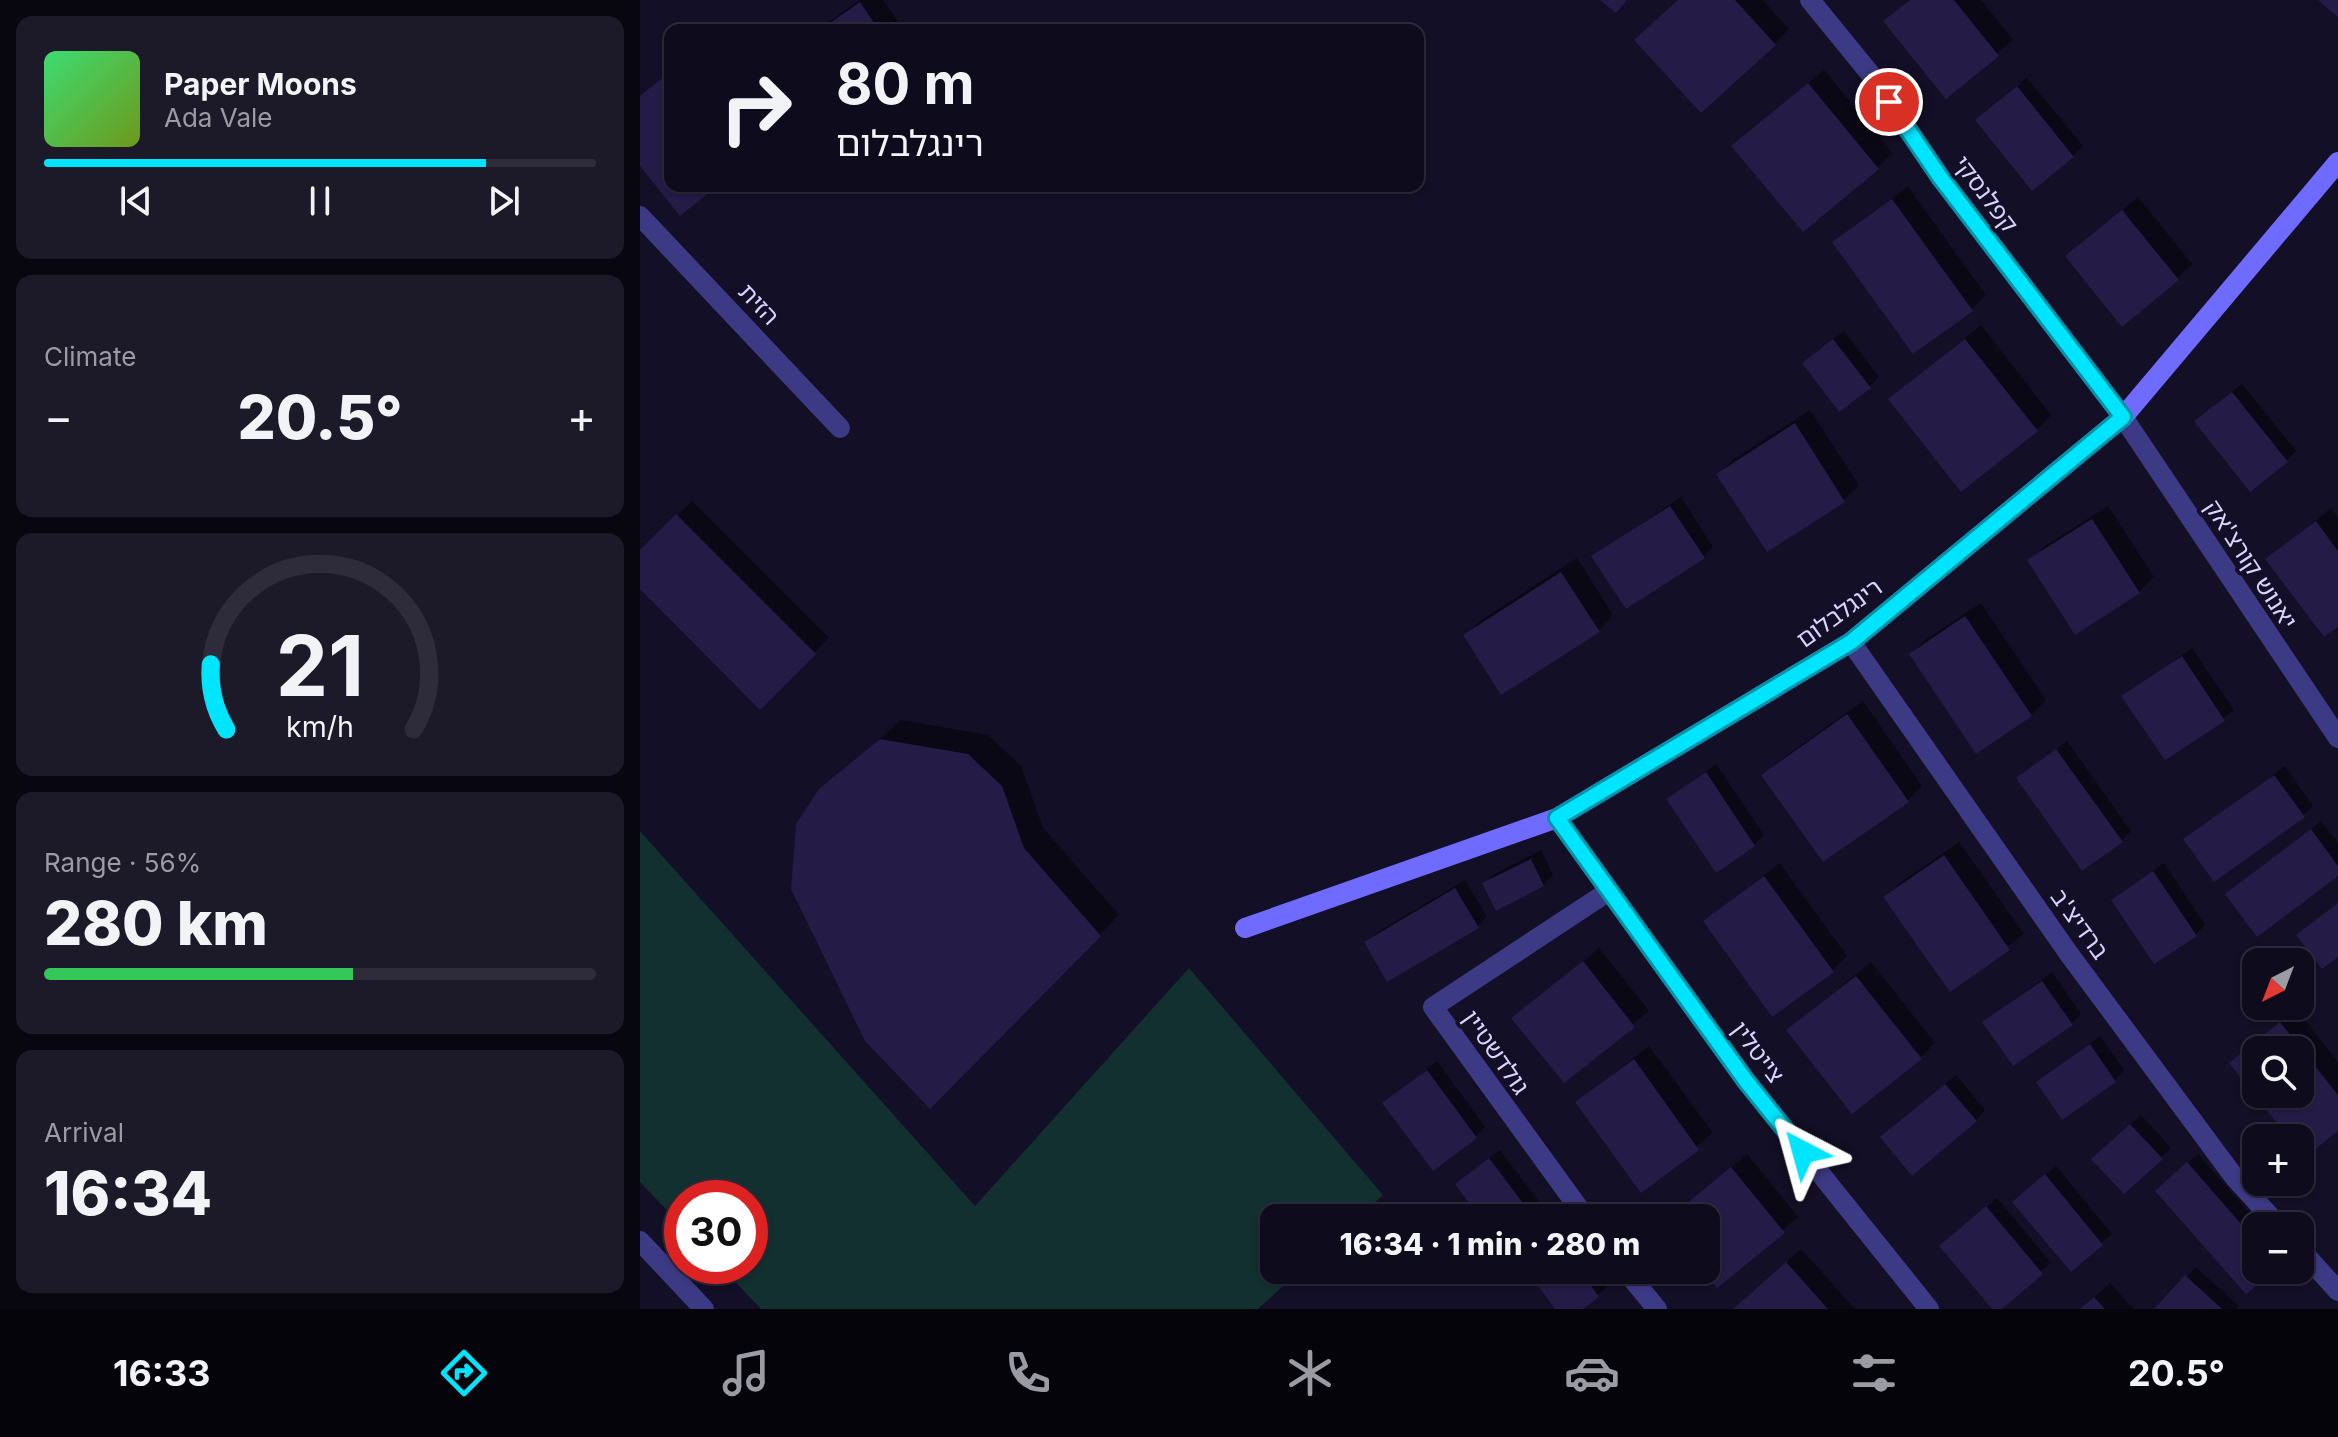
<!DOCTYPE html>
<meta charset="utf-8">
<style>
:root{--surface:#0e0b1c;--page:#1c1929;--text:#f1f3f6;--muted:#9b9ba3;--line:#2e2b3b;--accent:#00e5ff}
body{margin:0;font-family:Inter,"Noto Sans Hebrew",sans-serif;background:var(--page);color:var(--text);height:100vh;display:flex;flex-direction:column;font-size:30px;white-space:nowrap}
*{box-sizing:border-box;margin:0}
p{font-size:26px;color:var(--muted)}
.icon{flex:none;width:44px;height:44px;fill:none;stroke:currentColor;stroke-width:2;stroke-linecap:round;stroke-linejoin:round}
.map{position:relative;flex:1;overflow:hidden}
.panel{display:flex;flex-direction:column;gap:16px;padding:16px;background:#08060f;width:640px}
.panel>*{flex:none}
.top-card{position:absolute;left:24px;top:24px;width:760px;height:168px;border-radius:16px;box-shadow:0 2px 6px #0004,0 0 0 2px var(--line);background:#0e0b1c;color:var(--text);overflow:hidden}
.needle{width:52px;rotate:222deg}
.tools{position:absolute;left:1602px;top:948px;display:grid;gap:16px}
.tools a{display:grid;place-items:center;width:72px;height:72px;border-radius:16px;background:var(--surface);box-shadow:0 2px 6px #0004,0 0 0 2px var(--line);font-size:40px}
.speed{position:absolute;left:24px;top:1180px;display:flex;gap:16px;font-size:40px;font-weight:700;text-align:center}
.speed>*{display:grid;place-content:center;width:104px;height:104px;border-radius:50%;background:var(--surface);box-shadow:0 2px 6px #0004,0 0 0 2px var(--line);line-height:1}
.speed .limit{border:12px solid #d22;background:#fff;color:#111}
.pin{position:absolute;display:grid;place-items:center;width:68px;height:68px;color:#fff;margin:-34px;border:4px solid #fff;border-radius:50%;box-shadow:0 2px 8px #0007}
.me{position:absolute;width:88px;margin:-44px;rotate:321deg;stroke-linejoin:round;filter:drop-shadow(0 0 6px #0008)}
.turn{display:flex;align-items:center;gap:28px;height:168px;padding:0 40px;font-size:36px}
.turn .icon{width:104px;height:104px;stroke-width:2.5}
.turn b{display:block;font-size:56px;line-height:68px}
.big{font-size:60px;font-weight:800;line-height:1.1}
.panel .widget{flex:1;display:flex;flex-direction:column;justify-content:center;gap:12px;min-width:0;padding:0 28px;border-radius:16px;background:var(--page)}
.panel .dial{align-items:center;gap:0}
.dial svg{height:208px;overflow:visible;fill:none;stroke:var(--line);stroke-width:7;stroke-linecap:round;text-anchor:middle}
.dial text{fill:var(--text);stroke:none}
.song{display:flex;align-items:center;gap:24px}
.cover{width:96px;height:96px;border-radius:12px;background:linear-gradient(135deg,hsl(140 70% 55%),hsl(80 70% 35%))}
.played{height:8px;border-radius:4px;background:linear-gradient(90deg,var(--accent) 80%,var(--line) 80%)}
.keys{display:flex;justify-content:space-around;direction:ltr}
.heat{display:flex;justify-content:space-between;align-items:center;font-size:44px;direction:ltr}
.charge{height:12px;border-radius:6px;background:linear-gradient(90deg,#34c759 56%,var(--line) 0)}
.trip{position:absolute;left:620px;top:1204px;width:460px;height:80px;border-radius:16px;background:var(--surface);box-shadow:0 2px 6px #0004,0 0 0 2px var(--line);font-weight:800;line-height:80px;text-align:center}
.tab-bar{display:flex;height:128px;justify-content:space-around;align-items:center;background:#06040b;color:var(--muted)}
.tab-bar .icon{width:56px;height:56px}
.tab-bar .on{color:var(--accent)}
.tab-bar b{font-size:36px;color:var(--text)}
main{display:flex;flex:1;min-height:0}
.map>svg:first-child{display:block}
.green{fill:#12302f}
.shadow{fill:#0007}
.building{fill:#241b47;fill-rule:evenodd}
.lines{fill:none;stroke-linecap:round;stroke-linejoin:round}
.street{stroke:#3d3a85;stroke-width:20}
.secondary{stroke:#6f6bff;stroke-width:20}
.route-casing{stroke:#0095a6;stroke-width:20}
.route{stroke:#00e5ff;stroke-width:14}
.labels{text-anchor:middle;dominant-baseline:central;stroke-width:8;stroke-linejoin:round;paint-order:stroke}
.street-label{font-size:24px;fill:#d9d4ff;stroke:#130f26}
</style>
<main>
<section class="panel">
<div class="widget">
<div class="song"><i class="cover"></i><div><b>Paper Moons</b><p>Ada Vale</p></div></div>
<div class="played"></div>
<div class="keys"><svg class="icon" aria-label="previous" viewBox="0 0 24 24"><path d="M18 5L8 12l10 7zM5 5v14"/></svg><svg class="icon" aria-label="pause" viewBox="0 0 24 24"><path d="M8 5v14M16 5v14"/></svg><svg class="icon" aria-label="next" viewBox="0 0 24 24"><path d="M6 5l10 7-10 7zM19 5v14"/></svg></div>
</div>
<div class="widget"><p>Climate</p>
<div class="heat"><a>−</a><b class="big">20.5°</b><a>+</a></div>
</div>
<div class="widget dial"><svg viewBox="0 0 100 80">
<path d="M14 69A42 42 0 1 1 86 69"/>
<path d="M14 69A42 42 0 0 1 8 44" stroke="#00e5ff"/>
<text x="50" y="56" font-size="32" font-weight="700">21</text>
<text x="50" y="72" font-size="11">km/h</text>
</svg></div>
<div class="widget"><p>Range · 56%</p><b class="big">280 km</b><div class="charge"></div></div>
<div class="widget"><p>Arrival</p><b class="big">16:34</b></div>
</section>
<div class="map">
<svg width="1698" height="1309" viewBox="0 0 1698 1309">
<rect width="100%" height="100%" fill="#130f26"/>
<polygon class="green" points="0,831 335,1206 549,968 743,1195 718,1218 634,1218 634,1270 661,1270 618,1309 121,1309 80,1266 110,1266 110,1198 42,1198 42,1226 0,1182"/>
<g class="shadow">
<polygon points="220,0 243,0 264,30 177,30"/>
<polygon points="1040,0 1123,0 1149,29 1134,44"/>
<polygon points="1269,0 1341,0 1373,40 1306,96 1246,21"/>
<polygon points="1184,70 1252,153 1237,168 1109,132"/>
<polygon points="1387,78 1443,146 1433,156 1337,120"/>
<polygon points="1268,186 1346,295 1332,309 1195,243"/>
<polygon points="1498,197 1552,264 1537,279 1428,256"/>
<polygon points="1341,325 1411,415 1397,430 1251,400"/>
<polygon points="1204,331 1239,377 1229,387 1174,354"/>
<polygon points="1602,384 1656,451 1646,461 1566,412"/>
<polygon points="1170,410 1219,485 1204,500 1128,549 1079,474 1094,459"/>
<polygon points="1041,497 1073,547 1063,557 954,556"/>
<polygon points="52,501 189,638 120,707 0,587 0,553"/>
<polygon points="1468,506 1514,577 1499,592 1436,632 1390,561 1405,546"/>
<polygon points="1691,508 1698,517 1698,624 1628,559"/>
<polygon points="937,558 973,615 959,630 826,636 840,621"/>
<polygon points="1341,603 1406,700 1391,715 1336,751 1271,654 1286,639"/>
<polygon points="1552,648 1594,710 1525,758 1484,696"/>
<polygon points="1223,701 1282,786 1268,800 1124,776 1139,761"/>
<polygon points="261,720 348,735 381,766 403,828 479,915 290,1106 181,791"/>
<polygon points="1427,741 1491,831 1481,841 1379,778"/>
<polygon points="1076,764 1124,835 1114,845 1029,799"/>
<polygon points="1645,766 1673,806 1663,815 1546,839"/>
<polygon points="1681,821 1698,843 1698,874 1588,894"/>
<polygon points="1319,842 1384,934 1311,990 1246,897 1260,883"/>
<polygon points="901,850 913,875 903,885 844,884 854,874"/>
<polygon points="1140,863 1207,956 1192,971 1065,921"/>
<polygon points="1524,863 1565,925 1556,934 1473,901"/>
<polygon points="825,880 847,917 838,926 726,943 736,933"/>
<polygon points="959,948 1009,1011 924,1080 874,1019"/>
<polygon points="1231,962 1295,1043 1280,1058 1149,1030"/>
<polygon points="1412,972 1441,1014 1431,1024 1345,1022"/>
<polygon points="1656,1009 1698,1062 1698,1129 1660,1149 1660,1138 1651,1138 1616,1094 1660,1094 1660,1050 1616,1050 1616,1094 1592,1063"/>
<polygon points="1460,1036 1484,1070 1475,1080 1398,1083"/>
<polygon points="1009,1046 1073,1133 1001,1190 937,1102"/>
<polygon points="797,1061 845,1127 836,1136 745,1103"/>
<polygon points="1316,1075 1345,1110 1336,1120 1252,1128"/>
<polygon points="1501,1115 1531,1148 1484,1191 1464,1149"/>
<polygon points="860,1150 906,1211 899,1218 843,1218 827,1175"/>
<polygon points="1107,1154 1158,1217 1077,1285 1065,1270 1066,1218 1031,1218"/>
<polygon points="1558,1154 1621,1226 1616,1226 1616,1270 1631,1270 1606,1291 1527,1182"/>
<polygon points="1416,1166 1472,1234 1431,1269 1384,1192"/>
<polygon points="1357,1198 1411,1263 1354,1309 1311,1236"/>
<polygon points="1161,1249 1215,1309 1095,1309 1104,1300"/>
<polygon points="1556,1267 1599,1306 1596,1309 1517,1309"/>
<polygon points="900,1270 956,1270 968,1286 940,1309 917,1309"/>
<polygon points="1470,1283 1494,1309 1442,1309"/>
</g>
<g class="building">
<polygon points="960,0 987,0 976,13"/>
<polygon points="1038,0 1095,0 1136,45 1061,113 994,40"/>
<polygon points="1270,0 1314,0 1359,56 1306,99 1243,21"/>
<polygon points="1678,0 1698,0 1698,17"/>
<polygon points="220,2 239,30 180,30"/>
<polygon points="30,72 30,186 77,186 40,216 0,166 0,96"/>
<polygon points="1168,83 1239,169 1163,232 1091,146"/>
<polygon points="1377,86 1434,157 1392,191 1335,120"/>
<polygon points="1252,199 1333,311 1273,354 1192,242"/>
<polygon points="1482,210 1539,280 1482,327 1425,256"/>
<polygon points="1193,339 1231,388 1199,412 1162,363"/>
<polygon points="1325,339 1398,431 1321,492 1248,399"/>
<polygon points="1592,392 1648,462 1610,492 1554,421"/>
<polygon points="1155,423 1205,502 1127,552 1076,474"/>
<polygon points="1030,506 1065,558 986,609 951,556"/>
<polygon points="36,514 176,654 120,710 0,589 0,550"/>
<polygon points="1452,519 1500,593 1435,635 1387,560"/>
<polygon points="1676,521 1698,551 1698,627 1684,637 1625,559"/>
<polygon points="921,572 960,632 861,695 823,635"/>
<polygon points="1325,616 1392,716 1336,754 1269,654"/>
<polygon points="1542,656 1585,721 1525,760 1481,696"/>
<polygon points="1207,714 1269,802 1183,862 1121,775"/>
<polygon points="240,739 328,754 362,786 384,848 461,936 290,1109 225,1041 151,889 156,824 179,789"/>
<polygon points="1416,749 1483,842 1442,871 1376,778"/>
<polygon points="1066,772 1115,846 1076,873 1026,799"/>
<polygon points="1634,775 1665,817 1574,882 1543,839"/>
<polygon points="1671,829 1698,866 1698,876 1617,937 1585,894"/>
<polygon points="1304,855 1370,950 1310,992 1243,897"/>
<polygon points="891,859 904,886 856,911 842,883"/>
<polygon points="1513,871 1557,936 1514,964 1471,900"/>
<polygon points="1124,876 1194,972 1132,1017 1063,921"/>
<polygon points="815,888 839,928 747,982 724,942"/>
<polygon points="1698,903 1698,957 1682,969 1656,935"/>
<polygon points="943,961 995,1027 924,1083 871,1018"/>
<polygon points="1216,976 1282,1059 1212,1114 1146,1030"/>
<polygon points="1402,981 1433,1025 1373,1066 1342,1022"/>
<path d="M 1640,1022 L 1698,1095 L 1698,1131 L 1664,1158 L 1660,1152 L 1660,1138 L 1649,1138 L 1589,1063 ZM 1616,1050 L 1660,1050 L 1660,1094 L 1616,1094 Z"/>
<polygon points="1450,1044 1476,1082 1422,1120 1396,1082"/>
<polygon points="994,1059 1059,1150 1001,1193 935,1102"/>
<polygon points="787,1070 837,1138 793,1171 742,1103"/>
<polygon points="1305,1084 1337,1121 1272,1176 1240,1137"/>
<polygon points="1490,1124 1523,1159 1484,1194 1451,1159"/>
<polygon points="849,1158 894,1218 840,1218 815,1184"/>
<polygon points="1547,1162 1616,1241 1616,1270 1634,1270 1606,1294 1515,1191"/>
<polygon points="1091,1167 1145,1233 1077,1288 1062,1270 1066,1270 1066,1218 1029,1218"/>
<polygon points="1405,1174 1463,1245 1431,1272 1372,1202"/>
<polygon points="1346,1206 1403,1274 1362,1309 1352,1309 1299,1246"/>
<polygon points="1146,1262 1188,1309 1093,1309"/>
<polygon points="899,1270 940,1270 959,1297 943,1309 915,1309 891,1276"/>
<polygon points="1545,1275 1582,1309 1514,1309"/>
<polygon points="1454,1297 1465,1309 1440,1309"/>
</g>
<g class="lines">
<g class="street">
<polyline points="1170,0 1232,76 1300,177 1483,417 1698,738"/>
<polyline points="0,216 200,428"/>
<polyline points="1211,642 1429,954 1595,1178 1639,1226"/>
<polyline points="917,818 1106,1081 1289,1309"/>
<polyline points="946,1218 793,1007 969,891"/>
<polyline points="0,1241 64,1309"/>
<polyline points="1660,1249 1698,1291"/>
<polyline points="985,1270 1017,1309"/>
</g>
<polyline class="secondary" points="605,928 917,818 1211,642 1483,417 1698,162"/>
</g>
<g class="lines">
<g class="route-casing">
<polyline id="route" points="1163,1152 1106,1081 917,818 1211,642 1483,417 1300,177 1249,102"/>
</g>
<use href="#route" class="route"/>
</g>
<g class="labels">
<g class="street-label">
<text transform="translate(1346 194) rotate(53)">קפלנסקי</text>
<text transform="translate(119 304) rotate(47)">הזית</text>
<text transform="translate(1611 564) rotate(57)">יאנוש קורצ'אק</text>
<text transform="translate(1199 613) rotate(-36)">רינגלבלום</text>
<text transform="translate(1440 924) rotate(54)">ברדיצ'ב</text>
<text transform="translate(856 1052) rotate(55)">גולדשטיין</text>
<text transform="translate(1118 1052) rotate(53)">צייטלין</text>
</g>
</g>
</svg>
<div class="tools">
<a><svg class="needle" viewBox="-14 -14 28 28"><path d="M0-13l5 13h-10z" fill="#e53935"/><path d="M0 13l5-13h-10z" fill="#9b9ba3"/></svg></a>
<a><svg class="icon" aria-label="search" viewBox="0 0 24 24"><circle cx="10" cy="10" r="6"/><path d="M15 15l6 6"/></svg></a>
<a>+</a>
<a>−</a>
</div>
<div class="speed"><div class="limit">30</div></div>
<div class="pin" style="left:1249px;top:102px;background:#d93025"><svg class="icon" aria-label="arrive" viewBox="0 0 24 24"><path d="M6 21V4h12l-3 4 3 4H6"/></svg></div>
<svg class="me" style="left:1163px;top:1152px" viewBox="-20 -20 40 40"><path d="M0-17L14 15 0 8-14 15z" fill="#00e5ff" stroke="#fff" stroke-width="4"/></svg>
<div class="trip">16:34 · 1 min · 280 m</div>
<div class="top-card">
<div class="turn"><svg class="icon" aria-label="right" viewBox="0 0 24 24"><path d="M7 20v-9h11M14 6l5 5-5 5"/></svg><div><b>80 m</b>רינגלבלום</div></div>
</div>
</div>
</main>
<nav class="tab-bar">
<b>16:33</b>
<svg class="icon on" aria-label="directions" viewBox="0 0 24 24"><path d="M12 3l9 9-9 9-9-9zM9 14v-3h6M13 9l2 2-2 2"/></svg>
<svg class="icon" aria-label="music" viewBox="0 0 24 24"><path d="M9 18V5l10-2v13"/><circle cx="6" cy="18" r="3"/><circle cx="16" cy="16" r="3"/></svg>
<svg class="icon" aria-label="phone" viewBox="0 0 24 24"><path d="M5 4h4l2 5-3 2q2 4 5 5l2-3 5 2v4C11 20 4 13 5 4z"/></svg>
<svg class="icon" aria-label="climate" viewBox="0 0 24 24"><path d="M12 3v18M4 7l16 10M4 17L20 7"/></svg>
<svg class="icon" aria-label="car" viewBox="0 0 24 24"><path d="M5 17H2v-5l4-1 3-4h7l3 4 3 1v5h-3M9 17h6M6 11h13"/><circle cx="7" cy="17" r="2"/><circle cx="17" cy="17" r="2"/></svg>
<svg class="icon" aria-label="filters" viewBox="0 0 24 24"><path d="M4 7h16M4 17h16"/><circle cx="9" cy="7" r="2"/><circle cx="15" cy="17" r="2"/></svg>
<b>20.5°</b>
</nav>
